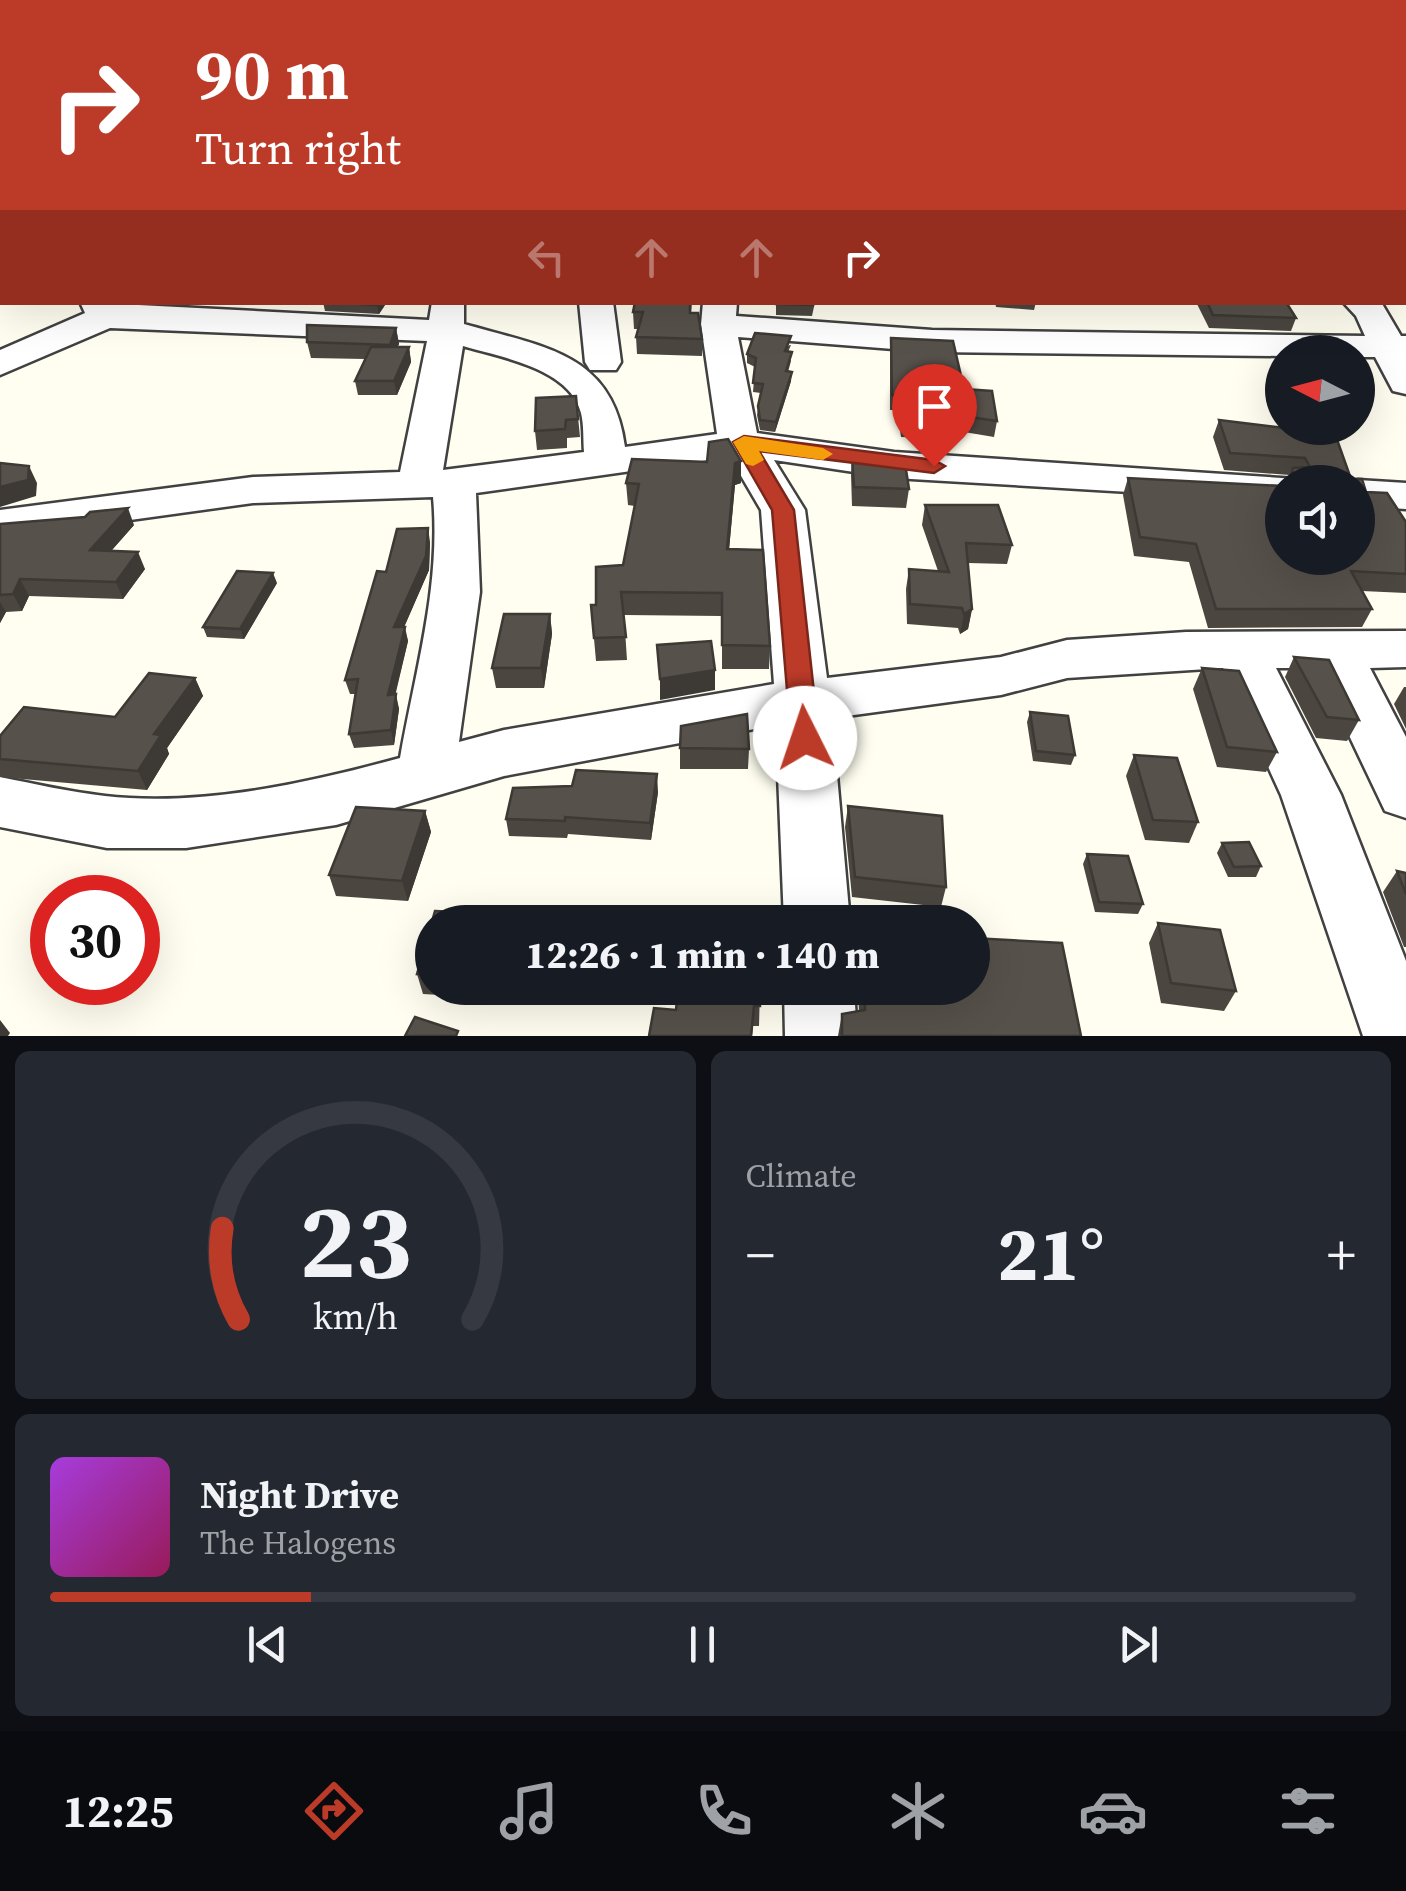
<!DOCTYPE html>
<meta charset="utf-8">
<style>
:root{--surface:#171b24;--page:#242831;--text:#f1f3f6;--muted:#9ea1a6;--line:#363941;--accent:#bc3a28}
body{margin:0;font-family:"Source Serif 4",serif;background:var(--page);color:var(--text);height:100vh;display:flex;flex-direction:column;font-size:38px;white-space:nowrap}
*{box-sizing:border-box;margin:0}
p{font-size:32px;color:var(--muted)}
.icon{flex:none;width:55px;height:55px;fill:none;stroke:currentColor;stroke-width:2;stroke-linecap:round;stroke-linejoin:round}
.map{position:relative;height:1036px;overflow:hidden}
.sheet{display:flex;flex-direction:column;gap:15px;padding:15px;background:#0d0f14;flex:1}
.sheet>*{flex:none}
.banner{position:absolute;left:0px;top:0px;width:1408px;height:305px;box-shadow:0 10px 40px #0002;background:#bc3a28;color:#fff;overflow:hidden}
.needle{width:65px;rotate:276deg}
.buttons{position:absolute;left:1265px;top:335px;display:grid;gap:20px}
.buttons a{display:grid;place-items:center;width:110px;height:110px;border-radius:50%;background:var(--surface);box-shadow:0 10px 40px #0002;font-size:50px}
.speed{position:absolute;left:30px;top:875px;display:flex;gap:20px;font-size:50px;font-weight:700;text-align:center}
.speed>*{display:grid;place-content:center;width:130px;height:130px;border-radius:50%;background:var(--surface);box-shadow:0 10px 40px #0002;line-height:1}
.speed .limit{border:15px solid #d22;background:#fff;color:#111}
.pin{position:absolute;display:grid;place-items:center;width:85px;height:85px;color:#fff;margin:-102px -42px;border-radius:50% 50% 50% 0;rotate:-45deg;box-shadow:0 0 10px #0007}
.pin .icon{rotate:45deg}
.me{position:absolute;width:110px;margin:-55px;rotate:356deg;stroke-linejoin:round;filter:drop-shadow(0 0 8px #0008)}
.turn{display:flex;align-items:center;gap:35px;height:210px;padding:0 30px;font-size:45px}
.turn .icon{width:130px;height:130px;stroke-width:2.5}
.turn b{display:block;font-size:70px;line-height:85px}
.lanes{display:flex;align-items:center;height:95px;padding:0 30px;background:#0003;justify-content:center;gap:50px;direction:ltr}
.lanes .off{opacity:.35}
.big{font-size:75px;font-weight:800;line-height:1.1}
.sheet .widget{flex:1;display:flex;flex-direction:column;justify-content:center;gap:15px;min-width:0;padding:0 35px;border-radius:15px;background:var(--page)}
.sheet .dial{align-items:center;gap:0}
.dial svg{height:260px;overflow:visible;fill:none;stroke:var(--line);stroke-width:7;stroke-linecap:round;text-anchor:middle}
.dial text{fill:var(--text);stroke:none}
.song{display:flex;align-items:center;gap:30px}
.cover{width:120px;height:120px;border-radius:15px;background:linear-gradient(135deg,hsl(280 70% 55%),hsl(330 70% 35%))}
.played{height:10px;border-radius:5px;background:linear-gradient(90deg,var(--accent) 20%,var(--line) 20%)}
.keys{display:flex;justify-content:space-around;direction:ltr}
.heat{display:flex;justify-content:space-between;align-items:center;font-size:55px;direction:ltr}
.sheet .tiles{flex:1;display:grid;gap:15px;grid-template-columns:1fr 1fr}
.widget:last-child{grid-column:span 2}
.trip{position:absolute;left:415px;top:905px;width:575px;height:100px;border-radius:50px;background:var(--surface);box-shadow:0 10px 40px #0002;font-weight:800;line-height:100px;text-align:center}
.dock{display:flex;height:160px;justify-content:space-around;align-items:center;background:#090b0e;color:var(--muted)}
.dock .icon{width:70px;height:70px}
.dock .current{color:var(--accent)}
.dock b{font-size:45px;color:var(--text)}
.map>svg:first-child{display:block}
.water{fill:#b5d2f5;stroke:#3d7acb;stroke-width:2.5}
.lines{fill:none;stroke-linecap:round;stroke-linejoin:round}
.stream{stroke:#3d7acb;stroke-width:4}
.minor-casing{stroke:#414141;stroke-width:5}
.minor{fill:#fff;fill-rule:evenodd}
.wall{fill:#4b4640}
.shaded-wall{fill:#3d3934}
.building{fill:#57514b;stroke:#3d3934;stroke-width:2.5}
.route{fill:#bc3a28;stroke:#7a261a;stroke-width:2.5}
.slow{fill:#f59e0b}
</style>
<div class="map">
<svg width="1406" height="1036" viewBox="0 0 1406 1036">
<rect width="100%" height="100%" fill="#fffef0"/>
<polygon class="water" points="163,0 672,0 150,2"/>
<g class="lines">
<polyline class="stream" points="667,1 698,2"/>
<g class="minor-casing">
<g id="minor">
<path d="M 80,302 L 429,320 L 432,302 L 464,302 L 464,324 C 542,347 613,352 625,447 L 717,434 L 701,325 L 703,302 L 737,302 L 736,316 L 932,330 L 1365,336 L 1356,316 L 1343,302 L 1381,302 L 1401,336 L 1406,336 L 1406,394 L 1393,391 L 1375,357 L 1358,357 L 1358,352 L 1282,352 L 1282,356 L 932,352 L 738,337 L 757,433 L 894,452 L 1297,479 L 1300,482 L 1282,482 L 1282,501 L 894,478 L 774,460 L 805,510 L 827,678 L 1001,657 L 1067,640 L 1186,632 L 1406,631 L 1406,667 L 1370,668 L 1406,737 L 1406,818 L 1385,811 L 1317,668 L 1276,668 L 1341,795 L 1406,961 L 1406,1036 L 1363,1036 L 1281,795 L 1223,668 L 1067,678 L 1001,695 L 832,718 L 850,922 L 784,922 L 776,725 L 504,776 L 336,825 L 186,848 L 107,848 L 0,827 L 0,777 C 35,784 70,792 105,796 C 201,807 308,783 400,758 C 415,672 441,586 433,497 L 253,503 L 0,538 L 0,510 L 253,477 L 400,472 L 427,341 L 110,328 L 0,375 L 0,350 L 85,313 ZM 463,346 C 500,357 570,368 581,413 C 584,425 583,440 584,452 L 443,470 ZM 730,457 L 761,510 L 774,684 L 504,730 L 459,742 L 480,592 L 476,493 Z"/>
<polygon points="579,302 613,302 621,362 616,370 590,370 585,362"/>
<polygon points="1358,480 1406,483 1406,509 1358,506 1358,482 1348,482"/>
<polygon points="784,988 854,988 857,1036 785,1036"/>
</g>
</g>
<use href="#minor" class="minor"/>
</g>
<g class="wall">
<polygon points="931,0 1406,0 1406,284 1405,2 933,2"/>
<polygon points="323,302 387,302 379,314 325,311"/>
<polygon points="692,302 691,313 702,339 702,356 637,354 636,337 638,329 634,329 633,312"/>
<polygon points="776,302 815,302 812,316 776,315"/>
<polygon points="995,302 1036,302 1034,310 996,307"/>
<polygon points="1196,302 1286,302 1296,318 1291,331 1209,328"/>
<polygon points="396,328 399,344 397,347 409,347 411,362 397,395 358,395 355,381 365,359 311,358 307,342"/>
<polygon points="891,338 964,389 997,421 994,437 964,432 962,439 901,437 897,410 890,410 890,352"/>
<polygon points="791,345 788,352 791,361 788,372 791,381 775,432 760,430 757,415 761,393 753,392 755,367 747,363 747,354"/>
<polygon points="576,396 580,437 567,438 567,448 537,450 535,431"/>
<polygon points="1219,420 1335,434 1351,479 1362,479 1366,492 1387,493 1406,522 1406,593 1362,591 1372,609 1362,627 1208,628 1189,562 1134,556 1123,495 1128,478 1282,486 1282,558 1358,558 1358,482 1287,482 1290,475 1224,470 1213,437"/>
<polygon points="852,456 909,489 906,508 852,506 851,475"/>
<polygon points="741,461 741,483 735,485 729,549 770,646 769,669 722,669 722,616 624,615 627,660 596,661 591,605 596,605 623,565 635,506 628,505 626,483 707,462"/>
<polygon points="925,505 1012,545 1007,564 968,563 972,609 968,629 960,634 958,628 907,624 906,589 909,569 938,571 922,525"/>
<polygon points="0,524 134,525 111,551 145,569 123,599 29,596 22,611 6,612 0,623"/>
<polygon points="430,542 429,570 404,627 408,641 395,694 399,709 394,745 354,748 349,734 356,694 350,694 345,680 386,572"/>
<polygon points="277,583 244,639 207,637 203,627"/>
<polygon points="550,614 552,634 544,688 496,688 492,668"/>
<polygon points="1294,657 1359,720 1347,741 1316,738 1285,677"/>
<polygon points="1202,668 1277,752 1266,772 1217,767 1193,689"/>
<polygon points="195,678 203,696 167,748 169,754 147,790 0,777 0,736 115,717"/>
<polygon points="1404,687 1406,687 1406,729 1394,704"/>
<polygon points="1030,712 1075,755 1071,765 1033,761 1027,722"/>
<polygon points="680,748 749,749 748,769 680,769"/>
<polygon points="1134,755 1198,822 1189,843 1145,840 1126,776"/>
<polygon points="658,792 651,840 568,834 567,838 509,836 506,819"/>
<polygon points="848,806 946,887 941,907 852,897 845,827"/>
<polygon points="425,811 431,832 408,901 336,896 329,875"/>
<polygon points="1222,843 1261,866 1256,877 1228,877 1217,853"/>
<polygon points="1087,854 1143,904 1138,914 1095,912 1083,864"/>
<polygon points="1397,871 1406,873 1406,947 1404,947 1383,892"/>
<polygon points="435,911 537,916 538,922 432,922 432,988 531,988 528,1000 423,994 417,974"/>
<polygon points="1158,923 1236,991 1224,1011 1161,1003 1149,943"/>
<polygon points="760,988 759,1026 753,1026 752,1036 649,1036 676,1010"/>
<polygon points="856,988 972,988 1081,1036 838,1036 842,1014 859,1012 858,988"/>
</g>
<g class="shaded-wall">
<polygon points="379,302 387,302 379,314 377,305"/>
<polygon points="396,328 399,344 393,360 390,345"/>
<polygon points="409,347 411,362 397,395 394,381"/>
<polygon points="792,372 791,381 775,432 776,422"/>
<polygon points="741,461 741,483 735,485 727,572 727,549 735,463"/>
<polygon points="29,466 37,483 36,496 0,507 0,487"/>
<polygon points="128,508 134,525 97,567 90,550"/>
<polygon points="428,528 430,542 429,570 398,641 394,627"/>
<polygon points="138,552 145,569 123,599 116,582"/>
<polygon points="273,573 277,583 244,639 240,629"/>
<polygon points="20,579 29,596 22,611 13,594"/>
<polygon points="0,602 6,612 0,623"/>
<polygon points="972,609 968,629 960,634 964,614"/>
<polygon points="550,614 552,634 544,688 541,668"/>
<polygon points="405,627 408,641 392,709 388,695"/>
<polygon points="715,670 715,690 660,700 660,679"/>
<polygon points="195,678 203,696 167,748 169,754 147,790 138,771 154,734"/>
<polygon points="396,694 399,709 394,745 391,730"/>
<polygon points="657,774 658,792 651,840 650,823"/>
<polygon points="425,811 431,832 408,901 402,881"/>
<polygon points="0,1020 10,1033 8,1036 0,1036"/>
</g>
<g class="building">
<polygon points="752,0 853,0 850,2 747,2"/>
<polygon points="938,0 1406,0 1406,45 1405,45 1405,2 940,2"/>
<polygon points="1405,48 1406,59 1406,266 1405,265"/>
<polygon points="325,302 379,302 377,305"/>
<polygon points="635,302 690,302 690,313 698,313 702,339 636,337 643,312 633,312"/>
<polygon points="776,302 813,302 813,305 776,304"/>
<polygon points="1207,302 1286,302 1296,318 1213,315"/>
<polygon points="307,325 396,328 390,345 307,342"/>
<polygon points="755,333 791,336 785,351 792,352 786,371 792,372 776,422 760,420 758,406 763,384 753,383 756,358 747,354"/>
<polygon points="891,338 953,341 964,389 992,391 997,421 963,416 965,424 904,422 899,395 892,395"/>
<polygon points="371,347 409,347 394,381 355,381"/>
<polygon points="576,396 578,419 566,420 565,429 535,431 536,398"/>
<polygon points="1219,420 1335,434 1351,479 1362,479 1366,492 1387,493 1406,522 1406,574 1351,571 1372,609 1216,609 1196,544 1140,537 1128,478 1282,486 1282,558 1358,558 1358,482 1290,482 1293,468 1310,467 1305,458 1230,453"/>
<polygon points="728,439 741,461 735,463 727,549 763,550 770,646 722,645 722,593 621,592 626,637 594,638 591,605 596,605 596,567 623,565 639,484 626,483 632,459 707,462 709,442"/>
<polygon points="852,456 905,463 909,489 854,487"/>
<polygon points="0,463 29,466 28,480 0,487"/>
<polygon points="925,505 998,505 1012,545 966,543 972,609 964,614 962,608 910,604 909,569 949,572"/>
<polygon points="128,508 90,550 138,552 116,582 20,579 13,594 0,595 0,524 85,517 90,512"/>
<polygon points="428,528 426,556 394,627 405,627 388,695 396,694 391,730 349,734 358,679 345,680 377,571 386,572 397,529"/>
<polygon points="237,571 273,573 240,629 203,627"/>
<polygon points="504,614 550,614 541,668 492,668"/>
<polygon points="711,641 715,670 660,679 657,645"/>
<polygon points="1294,657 1329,660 1359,720 1327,717"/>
<polygon points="1202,668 1239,671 1277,752 1227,747"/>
<polygon points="149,673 195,678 154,734 161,735 138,771 0,759 0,736 24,707 115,717"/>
<polygon points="1030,712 1068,716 1075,755 1036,751"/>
<polygon points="747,714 749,749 680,748 681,726"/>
<polygon points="1134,755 1177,758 1198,822 1153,820"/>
<polygon points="576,770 657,774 650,823 565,817 565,821 506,819 513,788 572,786"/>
<polygon points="848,806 942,816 946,887 855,877"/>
<polygon points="356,807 425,811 402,881 329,875"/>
<polygon points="1249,842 1261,866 1234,867 1222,843"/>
<polygon points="1087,854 1128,856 1143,904 1099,902"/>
<polygon points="1397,871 1406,873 1406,894"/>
<polygon points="435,911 537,916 536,922 432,922 432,975 417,974"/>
<polygon points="685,911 761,915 761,922 684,922"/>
<polygon points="839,920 870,922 839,922"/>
<polygon points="1158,923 1220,930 1236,991 1171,983"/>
<polygon points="972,938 1062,943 1081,1036 842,1036 842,1014 865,1010 864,988 972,988"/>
<polygon points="678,988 760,988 760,1006 754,1006 751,1036 649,1036 654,1008 676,1010"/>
<polygon points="415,1017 458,1031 456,1036 405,1036"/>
</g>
<polygon class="route" points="744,436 934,460 945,466 934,473 759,451 794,510 819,738 815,746 795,746 791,738 772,510 733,442"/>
<polygon class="slow" points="744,436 823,448 833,454 823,460 759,451 764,460 753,466 746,464 733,442"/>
</svg>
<div class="buttons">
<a><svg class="needle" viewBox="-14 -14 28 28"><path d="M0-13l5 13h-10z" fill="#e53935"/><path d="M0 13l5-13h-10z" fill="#9ea1a6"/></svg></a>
<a><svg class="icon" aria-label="sound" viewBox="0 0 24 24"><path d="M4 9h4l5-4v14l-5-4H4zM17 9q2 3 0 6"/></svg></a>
</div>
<div class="speed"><div class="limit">30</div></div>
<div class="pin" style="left:934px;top:466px;background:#d93025"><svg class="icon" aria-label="arrive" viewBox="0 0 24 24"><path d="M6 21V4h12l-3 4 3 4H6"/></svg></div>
<svg class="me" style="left:805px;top:738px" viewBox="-20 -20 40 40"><circle r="19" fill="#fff"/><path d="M0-13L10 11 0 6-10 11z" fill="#bc3a28"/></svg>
<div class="trip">12:26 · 1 min · 140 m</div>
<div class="banner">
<div class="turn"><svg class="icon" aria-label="right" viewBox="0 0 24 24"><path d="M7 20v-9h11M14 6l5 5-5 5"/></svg><div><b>90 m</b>Turn right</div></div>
<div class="lanes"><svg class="icon off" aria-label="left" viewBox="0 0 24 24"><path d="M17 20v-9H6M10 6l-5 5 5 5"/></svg><svg class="icon off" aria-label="ahead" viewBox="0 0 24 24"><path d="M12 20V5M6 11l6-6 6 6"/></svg><svg class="icon off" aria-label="ahead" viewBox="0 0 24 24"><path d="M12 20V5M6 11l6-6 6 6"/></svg><svg class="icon" aria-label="right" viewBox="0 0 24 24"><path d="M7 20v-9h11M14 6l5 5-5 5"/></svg></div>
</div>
</div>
<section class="sheet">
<div class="tiles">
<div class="widget dial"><svg viewBox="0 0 100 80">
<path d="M14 69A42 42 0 1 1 86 69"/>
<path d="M14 69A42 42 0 0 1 9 41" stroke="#bc3a28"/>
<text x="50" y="56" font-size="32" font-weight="700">23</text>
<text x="50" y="72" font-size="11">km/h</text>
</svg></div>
<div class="widget"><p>Climate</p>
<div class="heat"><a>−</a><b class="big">21°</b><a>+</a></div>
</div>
<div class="widget">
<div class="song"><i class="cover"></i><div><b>Night Drive</b><p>The Halogens</p></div></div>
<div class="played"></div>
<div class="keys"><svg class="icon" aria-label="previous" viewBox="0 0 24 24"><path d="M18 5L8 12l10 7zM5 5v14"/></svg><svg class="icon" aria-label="pause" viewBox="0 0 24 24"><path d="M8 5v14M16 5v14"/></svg><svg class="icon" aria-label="next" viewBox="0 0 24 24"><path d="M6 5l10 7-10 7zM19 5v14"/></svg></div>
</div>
</div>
</section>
<nav class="dock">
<b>12:25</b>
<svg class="icon current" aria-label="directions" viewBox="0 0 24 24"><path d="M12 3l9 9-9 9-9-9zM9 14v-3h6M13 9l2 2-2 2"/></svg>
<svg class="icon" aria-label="music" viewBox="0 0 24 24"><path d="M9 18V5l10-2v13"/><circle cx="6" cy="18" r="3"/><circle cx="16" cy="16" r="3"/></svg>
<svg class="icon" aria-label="phone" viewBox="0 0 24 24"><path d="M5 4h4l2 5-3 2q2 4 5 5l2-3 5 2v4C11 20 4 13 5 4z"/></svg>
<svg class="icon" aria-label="climate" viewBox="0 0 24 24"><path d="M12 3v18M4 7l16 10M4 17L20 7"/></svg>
<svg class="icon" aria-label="car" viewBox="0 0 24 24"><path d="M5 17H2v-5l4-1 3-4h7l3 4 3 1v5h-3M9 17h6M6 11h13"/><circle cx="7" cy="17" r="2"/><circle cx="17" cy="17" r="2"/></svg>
<svg class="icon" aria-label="filters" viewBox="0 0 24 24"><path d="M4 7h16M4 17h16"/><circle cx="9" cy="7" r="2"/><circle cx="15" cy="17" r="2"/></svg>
</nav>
